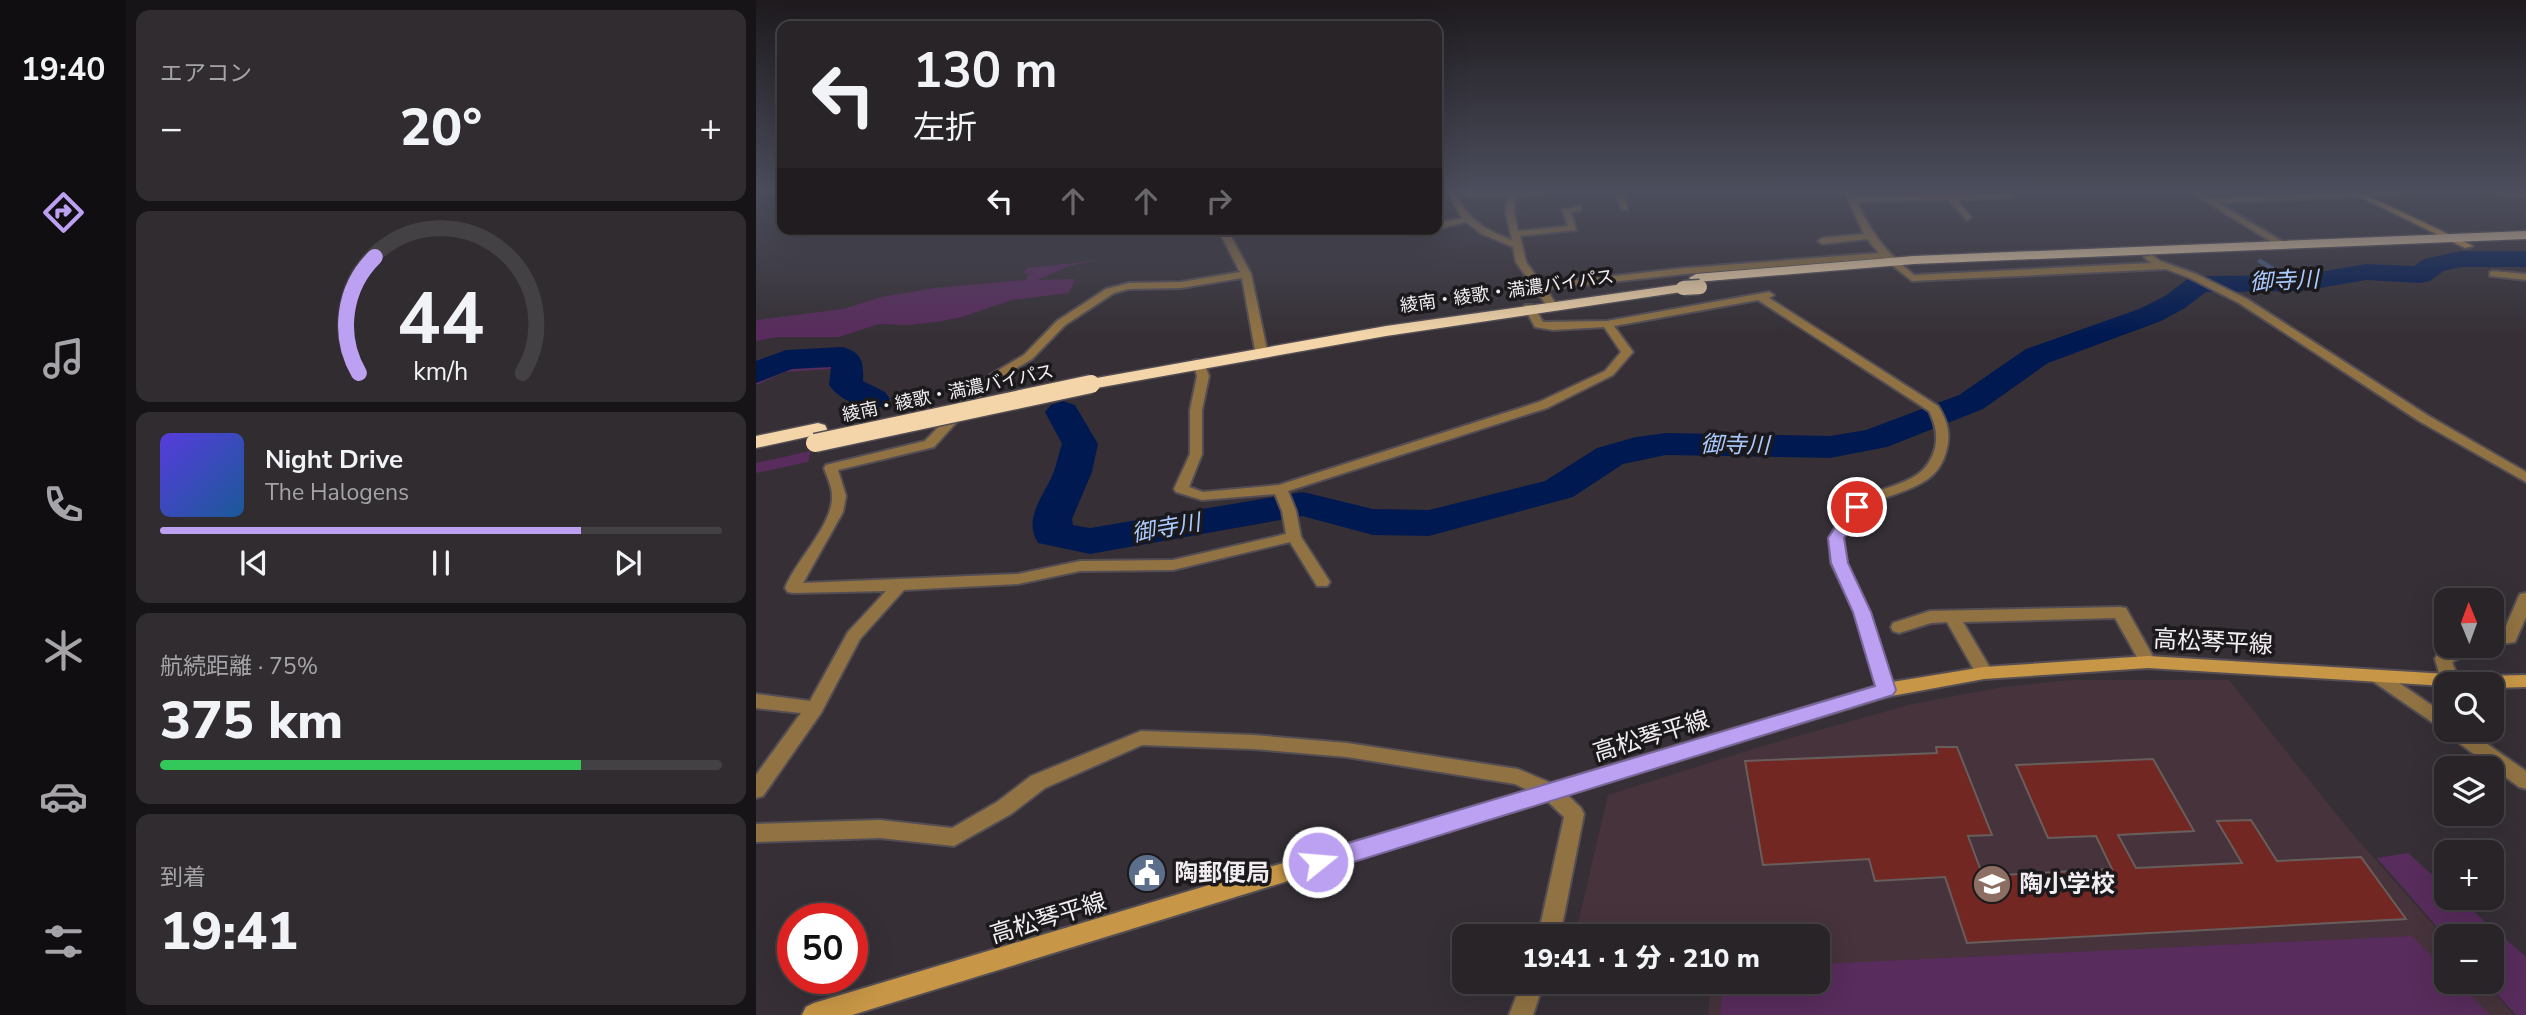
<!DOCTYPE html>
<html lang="ja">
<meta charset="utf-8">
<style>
:root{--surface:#282428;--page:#302c30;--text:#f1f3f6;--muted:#a5a4a8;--line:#444145;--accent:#bca0f2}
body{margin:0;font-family:"Nunito Sans","Noto Sans JP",sans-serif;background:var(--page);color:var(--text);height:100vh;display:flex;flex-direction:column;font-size:26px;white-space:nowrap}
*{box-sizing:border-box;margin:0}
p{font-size:23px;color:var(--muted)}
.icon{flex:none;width:38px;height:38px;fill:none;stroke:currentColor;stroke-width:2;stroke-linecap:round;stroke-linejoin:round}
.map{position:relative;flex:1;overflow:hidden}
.side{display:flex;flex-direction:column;gap:10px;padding:10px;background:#161416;width:630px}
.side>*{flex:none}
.top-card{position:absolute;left:21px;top:21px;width:665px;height:214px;border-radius:14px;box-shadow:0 7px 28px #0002,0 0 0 2px var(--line);background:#282428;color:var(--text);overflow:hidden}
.needle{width:46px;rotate:359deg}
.controls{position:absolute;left:1678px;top:588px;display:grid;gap:14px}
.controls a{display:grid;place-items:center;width:70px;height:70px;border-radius:14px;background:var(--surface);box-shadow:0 7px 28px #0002,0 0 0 2px var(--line);font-size:35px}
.speed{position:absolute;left:21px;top:903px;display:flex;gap:14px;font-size:35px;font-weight:700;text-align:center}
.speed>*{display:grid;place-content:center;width:91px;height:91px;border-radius:50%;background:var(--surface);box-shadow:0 7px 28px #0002,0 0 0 2px var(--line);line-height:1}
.speed .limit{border:10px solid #d22;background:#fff;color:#111}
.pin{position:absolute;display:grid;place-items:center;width:60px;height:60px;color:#fff;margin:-30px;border:4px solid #fff;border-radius:50%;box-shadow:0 2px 7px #0007}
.me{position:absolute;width:77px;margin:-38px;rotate:73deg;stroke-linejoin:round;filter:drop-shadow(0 0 5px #0008)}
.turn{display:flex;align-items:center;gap:24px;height:147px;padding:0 21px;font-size:32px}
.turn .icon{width:91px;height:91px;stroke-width:2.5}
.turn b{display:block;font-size:49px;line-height:60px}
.lanes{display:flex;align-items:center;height:66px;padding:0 21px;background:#0003;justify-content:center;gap:35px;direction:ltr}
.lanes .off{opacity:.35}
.big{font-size:52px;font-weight:800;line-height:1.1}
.side .card{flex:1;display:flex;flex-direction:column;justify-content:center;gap:10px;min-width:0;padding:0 24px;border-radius:14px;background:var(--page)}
.side .dial{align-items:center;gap:0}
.dial svg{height:182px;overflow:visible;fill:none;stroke:var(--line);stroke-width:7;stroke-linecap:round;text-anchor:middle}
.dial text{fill:var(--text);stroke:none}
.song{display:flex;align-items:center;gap:21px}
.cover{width:84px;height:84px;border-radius:10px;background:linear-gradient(135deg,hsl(250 70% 55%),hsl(210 70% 35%))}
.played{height:7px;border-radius:4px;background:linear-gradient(90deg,var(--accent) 75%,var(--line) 75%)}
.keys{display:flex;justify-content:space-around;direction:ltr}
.heat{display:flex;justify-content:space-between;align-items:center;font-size:38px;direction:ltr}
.charge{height:10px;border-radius:5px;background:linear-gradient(90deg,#34c759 75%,var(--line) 0)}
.trip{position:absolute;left:696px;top:924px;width:378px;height:70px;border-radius:14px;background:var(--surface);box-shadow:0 7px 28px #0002,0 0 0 2px var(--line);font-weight:800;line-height:70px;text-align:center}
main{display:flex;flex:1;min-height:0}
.dock{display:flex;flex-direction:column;width:126px;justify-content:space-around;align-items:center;background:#100e10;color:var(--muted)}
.dock .icon{width:49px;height:49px}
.dock .current{color:var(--accent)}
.dock b{font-size:32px;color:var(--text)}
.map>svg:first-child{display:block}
.education{fill:#46333b}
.green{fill:#582c5c}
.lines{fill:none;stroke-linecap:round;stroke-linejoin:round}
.stream{stroke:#485981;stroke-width:4.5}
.river{fill:#001a51;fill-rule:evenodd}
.building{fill:#722723;stroke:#685e5c;stroke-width:2}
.street-casing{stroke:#544e54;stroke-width:4}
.secondary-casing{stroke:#544e54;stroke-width:4}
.highway-casing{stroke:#544e54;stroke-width:3}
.street{fill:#917343;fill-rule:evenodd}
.secondary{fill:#c79646;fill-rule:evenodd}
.highway{fill:#f3d5a9;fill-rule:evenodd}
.highway-bridge-far1-casing{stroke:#544e54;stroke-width:17;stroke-linecap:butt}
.highway-bridge-casing{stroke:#544e54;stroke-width:21;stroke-linecap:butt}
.highway-bridge-far1{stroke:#f3d5a9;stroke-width:14}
.highway-bridge{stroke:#f3d5a9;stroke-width:18}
.route{fill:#bca0f2;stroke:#7a689d;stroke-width:2}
.labels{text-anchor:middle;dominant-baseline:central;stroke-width:7;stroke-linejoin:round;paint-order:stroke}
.far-street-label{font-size:18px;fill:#f1edf1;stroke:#1b191c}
.water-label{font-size:23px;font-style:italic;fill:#a9cafe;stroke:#1b191c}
.near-street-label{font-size:24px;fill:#f1edf1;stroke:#1b191c}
.near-poi-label{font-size:24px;font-weight:bold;fill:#f1edf1;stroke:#1b191c;text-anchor:start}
</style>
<main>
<nav class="dock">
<b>19:40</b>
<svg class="icon current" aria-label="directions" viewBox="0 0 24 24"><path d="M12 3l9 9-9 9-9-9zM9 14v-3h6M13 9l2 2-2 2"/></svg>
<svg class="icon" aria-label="music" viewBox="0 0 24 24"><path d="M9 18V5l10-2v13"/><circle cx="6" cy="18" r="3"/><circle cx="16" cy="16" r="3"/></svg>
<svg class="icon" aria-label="phone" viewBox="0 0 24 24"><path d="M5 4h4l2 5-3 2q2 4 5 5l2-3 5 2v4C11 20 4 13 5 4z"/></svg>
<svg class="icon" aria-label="climate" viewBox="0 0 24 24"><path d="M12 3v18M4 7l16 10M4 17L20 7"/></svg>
<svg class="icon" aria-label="car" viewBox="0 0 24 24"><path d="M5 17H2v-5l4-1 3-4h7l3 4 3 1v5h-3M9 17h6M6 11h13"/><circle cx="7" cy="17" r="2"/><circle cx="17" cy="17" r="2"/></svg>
<svg class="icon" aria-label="filters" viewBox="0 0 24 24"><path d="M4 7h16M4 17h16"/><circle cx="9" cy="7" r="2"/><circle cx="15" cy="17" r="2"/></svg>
</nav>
<section class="side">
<div class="card"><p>エアコン</p>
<div class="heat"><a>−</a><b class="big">20°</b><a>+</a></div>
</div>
<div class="card dial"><svg viewBox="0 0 100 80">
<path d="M14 69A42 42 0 1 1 86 69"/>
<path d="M14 69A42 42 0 0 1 21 18" stroke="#bca0f2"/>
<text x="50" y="56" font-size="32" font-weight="700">44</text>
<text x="50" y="72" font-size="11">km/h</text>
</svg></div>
<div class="card">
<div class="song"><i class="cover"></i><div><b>Night Drive</b><p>The Halogens</p></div></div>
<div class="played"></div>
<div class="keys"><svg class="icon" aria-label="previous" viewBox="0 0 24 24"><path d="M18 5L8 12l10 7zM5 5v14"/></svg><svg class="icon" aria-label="pause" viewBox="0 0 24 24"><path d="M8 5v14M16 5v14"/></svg><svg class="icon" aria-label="next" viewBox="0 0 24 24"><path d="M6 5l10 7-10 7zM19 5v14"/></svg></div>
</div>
<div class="card"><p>航続距離 · 75%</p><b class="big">375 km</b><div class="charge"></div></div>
<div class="card"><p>到着</p><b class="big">19:41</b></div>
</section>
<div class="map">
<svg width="1770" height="1015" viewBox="0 0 1770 1015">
<rect width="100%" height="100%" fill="#363036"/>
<polygon class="education" points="1315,680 1473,680 1594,831 1690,939 1690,982 1728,982 1758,1015 952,1015 955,982 1062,982 1062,936 819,936 852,795 1000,748 1156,704 1247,687"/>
<g class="green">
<polygon points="344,260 313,266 281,280 319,279 313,293 256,300 206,317 181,322 151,325 123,324 83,337 21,337 0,341 0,320 87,309 125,297 179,288 269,280 273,274 267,273 272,268"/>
<polygon points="82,359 87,363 74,369 29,372 0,385 0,375 31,362"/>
<polygon points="55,451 52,462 0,473 0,463"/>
<polygon points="1652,853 1690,887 1690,898 1702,898 1770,957 1770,1015 1760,1015 1730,982 1736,982 1736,936 1690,937 1621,858"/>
<polygon points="1656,936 1690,971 1690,982 1701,982 1734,1015 964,1015 966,998 975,982 1062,982 1062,964"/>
</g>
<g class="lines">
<g class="stream">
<polyline points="1445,192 1520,238"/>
<polyline points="1504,261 1537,282"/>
</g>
<g class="river">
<path d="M 1705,251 L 1770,251 L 1770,267 L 1705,267 L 1687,271 L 1674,281 L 1664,283 L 1610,280 L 1546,291 L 1450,292 L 1429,308 L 1405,321 L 1292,363 L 1227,409 L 1131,447 L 1074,458 L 910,455 L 867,464 L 817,497 L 673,536 L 617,535 L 546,516 L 334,554 L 282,543 C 266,518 289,495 298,471 C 301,462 303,453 306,444 L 289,412 L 295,405 L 307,401 L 319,405 L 342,444 L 336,472 L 316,519 L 317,525 L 334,528 L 547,492 L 617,509 L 673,510 L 789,481 L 841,448 L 880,437 L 910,433 L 1074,436 L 1110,430 L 1203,395 L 1270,349 L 1383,309 L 1409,296 L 1433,278 L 1443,276 L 1546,275 L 1610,264 L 1658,266 L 1668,259 Z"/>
<path d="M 86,347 C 106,352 108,362 107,381 L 129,392 L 134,399 L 129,406 C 110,411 85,402 73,385 L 75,367 L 36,369 L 0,383 L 0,361 L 30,350 Z"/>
</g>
</g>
<polygon class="building" points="1180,747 1201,747 1236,835 1212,836 1227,876 1356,869 1340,836 1292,838 1260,765 1397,759 1438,831 1362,835 1380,868 1486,863 1461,821 1495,820 1521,861 1605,857 1650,919 1211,943 1189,877 1119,881 1113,859 1007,865 989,761 1181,753"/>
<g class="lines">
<g class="street-casing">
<g id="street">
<path d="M 691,192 L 699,192 C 710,219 729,230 756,240 L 750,213 L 751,196 L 709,197 L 706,197 L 706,193 L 803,192 L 799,194 L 759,196 L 758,213 L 762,231 L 812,226 L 806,210 L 825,206 L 825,210 L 815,212 L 820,230 L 764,236 L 770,262 L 786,284 L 929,268 L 1123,253 L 1111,239 L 1066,244 L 1062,241 L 1066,238 L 1108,234 L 1088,192 L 1096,192 L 1099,197 L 1257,194 L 1258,196 L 1254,198 L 1201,200 L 1215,217 L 1211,220 L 1192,200 L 1101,202 C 1118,237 1128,250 1158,275 L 1395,263 L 1388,257 L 1396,255 L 1404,261 L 1440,274 L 1491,299 L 1671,415 L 1770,472 L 1770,482 L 1663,421 L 1483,303 L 1434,278 L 1410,269 L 1156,281 L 1127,258 L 929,274 L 790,289 L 800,304 L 795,307 L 791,306 L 760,262 L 757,247 L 726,234 L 710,222 L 681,229 L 681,223 L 706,218 Z"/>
<polygon points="859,192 867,192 872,210 866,210"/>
<polygon points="1434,192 1443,192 1454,198 1606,192 1662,192 1658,194 1462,203 1527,242 1529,244 1524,247"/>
<polygon points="1728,192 1770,193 1770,197 1732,194"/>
<path d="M 462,229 L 471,229 L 495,274 L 511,350 L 509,352 L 501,352 L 499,350 L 486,278 L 425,288 L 373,289 L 358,293 L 309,325 L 276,359 L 237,382 L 178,447 L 82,470 L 90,496 L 87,512 L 47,583 L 262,574 L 324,561 L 417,560 L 530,534 L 526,511 L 519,494 L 446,500 L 420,492 L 418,489 L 434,454 L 434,410 L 441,376 L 437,362 L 439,360 L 447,360 L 453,376 L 446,410 L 446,454 L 433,487 L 447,492 L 523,485 L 783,402 L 849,371 L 865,352 L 848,327 L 797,330 L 779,327 L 768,307 L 769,305 L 777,305 L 787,322 L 851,321 L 1013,292 L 1018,295 L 1013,298 L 1182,406 C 1192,422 1195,435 1190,452 C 1180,491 1138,489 1109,508 C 1099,515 1094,527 1087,538 L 1091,563 L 1114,612 L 1139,690 L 1136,695 L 1130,697 L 1124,695 L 1121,690 L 1098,612 L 1075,563 L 1073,538 C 1080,526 1086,511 1098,503 C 1127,482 1168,489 1179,448 C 1182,434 1179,423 1173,411 L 1002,300 L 858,326 L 877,352 L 857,375 L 791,408 L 532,491 L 540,511 L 545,537 L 574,582 L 571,586 L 561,586 L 534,542 L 417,570 L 324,571 L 262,584 L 148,590 L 104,639 L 65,713 L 7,796 L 0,798 L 0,775 L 45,713 L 0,708 L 0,694 L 54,701 L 92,632 L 130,591 L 37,593 L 32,592 L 29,588 C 40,560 78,524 76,495 C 76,486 71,477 68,468 L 70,465 L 169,441 L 229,378 L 268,355 L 301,321 L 350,289 L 373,283 L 425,282 L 484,272 Z"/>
<polygon points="673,229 666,233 662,230 662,229"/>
<polygon points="1737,271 1770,274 1770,280 1734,276 1734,272"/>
<polygon points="1770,593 1770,617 1759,642 1732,646 1736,646 1736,635 1747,633 1762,598 1764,594"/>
<polygon points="1364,607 1370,608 1400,662 1398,666 1392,668 1386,666 1359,618 1207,622 1237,673 1234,677 1228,679 1222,677 1191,622 1175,623 1143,633 1137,631 1135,627 1137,623 1174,611"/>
<polygon points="1698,646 1720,646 1718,650 1696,662 1703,680 1700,684 1690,685 1685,680 1679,659 1681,655"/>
<polygon points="1621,670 1627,672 1690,715 1690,730 1711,730 1770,771 1770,789 1763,787 1692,735 1689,731 1615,680 1612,676 1615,672"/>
<polygon points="385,731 497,735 591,743 762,769 802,786 825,808 828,814 804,936 782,936 808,817 788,798 759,784 591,757 497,749 386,745 289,788 255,814 198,846 124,838 0,842 0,824 124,820 196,828 241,802 275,776"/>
<polygon points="766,982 788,982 777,1015 753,1015"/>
</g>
</g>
<g class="secondary-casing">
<g id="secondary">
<polygon points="1594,192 1604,192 1717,246 1709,248"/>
<polygon points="1392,656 1724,676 1770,675 1770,687 1736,688 1736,684 1690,684 1690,686 1392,668 1228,679 1130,697 96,1015 46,1015 50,1007 58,1003 1130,683 1228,667"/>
</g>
</g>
<g class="highway-casing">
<g id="highway">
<polygon points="1770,231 1770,239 1158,264 940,282 933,278 940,274 1158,256"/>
<polygon points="927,284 934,288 932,291 630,336 335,389 326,384 335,379 630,326"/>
<polygon points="62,423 69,425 71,429 69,433 0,448 0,436"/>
</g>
</g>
<use href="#street" class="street"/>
<use href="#secondary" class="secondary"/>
<use href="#highway" class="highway"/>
<g class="highway-bridge-far1-casing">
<polyline id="highway-bridge-far1" points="927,288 944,287"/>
</g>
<g class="highway-bridge-casing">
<polyline id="highway-bridge" points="59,443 335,384"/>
</g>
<use href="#highway-bridge-far1" class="highway-bridge-far1"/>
<use href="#highway-bridge" class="highway-bridge"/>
</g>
<linearGradient id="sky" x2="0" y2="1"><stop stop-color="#1e1a1e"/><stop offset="0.57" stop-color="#4c4e5d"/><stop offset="1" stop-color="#4c4e5d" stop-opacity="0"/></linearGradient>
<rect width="1770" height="334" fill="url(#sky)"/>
<polygon class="route" points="1101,502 1109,507 1088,538 1092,563 1115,612 1140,690 1137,695 562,873 553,870 550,862 553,855 562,852 1119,686 1097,612 1075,563 1072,538 1096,503"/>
<defs>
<g id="civic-disc" transform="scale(2.0125)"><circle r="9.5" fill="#5c6f8a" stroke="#1b191c"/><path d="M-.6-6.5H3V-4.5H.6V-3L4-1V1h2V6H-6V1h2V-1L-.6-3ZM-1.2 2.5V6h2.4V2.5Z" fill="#fff"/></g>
<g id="school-disc" transform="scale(2.0125)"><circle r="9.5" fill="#8d6e63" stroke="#1b191c"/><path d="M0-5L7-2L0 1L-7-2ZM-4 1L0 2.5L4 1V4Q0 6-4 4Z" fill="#fff"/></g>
</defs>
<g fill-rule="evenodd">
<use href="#civic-disc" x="391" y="873"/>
<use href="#school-disc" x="1236" y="884"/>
</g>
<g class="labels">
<g class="far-street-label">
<text transform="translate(751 291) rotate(-8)">綾南・綾歌・満濃バイパス</text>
<text transform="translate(192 393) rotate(-12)">綾南・綾歌・満濃バイパス</text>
</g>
<g class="water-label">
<text transform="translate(1528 281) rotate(-3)">御寺川</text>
<text transform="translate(979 445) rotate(1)">御寺川</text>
<text transform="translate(410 528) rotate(-10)">御寺川</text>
</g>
<g class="near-street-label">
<text transform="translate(1457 642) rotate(3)">高松琴平線</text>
<text transform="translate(895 736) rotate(-17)">高松琴平線</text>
<text transform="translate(292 918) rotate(-17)">高松琴平線</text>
</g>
<g class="near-poi-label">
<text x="418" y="873">陶郵便局</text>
<text x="1263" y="884">陶小学校</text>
</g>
</g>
</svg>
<div class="controls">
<a><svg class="needle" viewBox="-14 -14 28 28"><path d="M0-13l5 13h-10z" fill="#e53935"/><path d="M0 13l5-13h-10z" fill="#a5a4a8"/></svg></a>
<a><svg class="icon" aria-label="search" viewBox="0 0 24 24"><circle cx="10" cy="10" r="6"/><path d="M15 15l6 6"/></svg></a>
<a><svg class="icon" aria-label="layers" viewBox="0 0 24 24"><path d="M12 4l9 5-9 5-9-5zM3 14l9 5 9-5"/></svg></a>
<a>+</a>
<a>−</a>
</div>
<div class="speed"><div class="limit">50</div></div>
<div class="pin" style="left:1101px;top:507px;background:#d93025"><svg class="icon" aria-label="arrive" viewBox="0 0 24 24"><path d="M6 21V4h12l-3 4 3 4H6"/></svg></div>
<svg class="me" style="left:562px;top:862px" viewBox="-20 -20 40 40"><circle r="17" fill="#bca0f2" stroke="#fff" stroke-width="3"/><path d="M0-11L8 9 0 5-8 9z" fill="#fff"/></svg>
<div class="trip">19:41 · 1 分 · 210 m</div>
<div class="top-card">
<div class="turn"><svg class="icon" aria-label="left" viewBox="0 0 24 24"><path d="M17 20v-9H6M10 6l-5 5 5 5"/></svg><div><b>130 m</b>左折</div></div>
<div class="lanes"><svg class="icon" aria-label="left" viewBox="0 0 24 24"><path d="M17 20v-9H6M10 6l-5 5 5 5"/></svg><svg class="icon off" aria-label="ahead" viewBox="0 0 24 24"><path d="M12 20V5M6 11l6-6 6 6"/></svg><svg class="icon off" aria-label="ahead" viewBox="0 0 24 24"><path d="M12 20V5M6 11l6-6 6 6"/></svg><svg class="icon off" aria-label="right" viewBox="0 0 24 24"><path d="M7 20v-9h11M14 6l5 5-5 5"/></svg></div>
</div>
</div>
</main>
